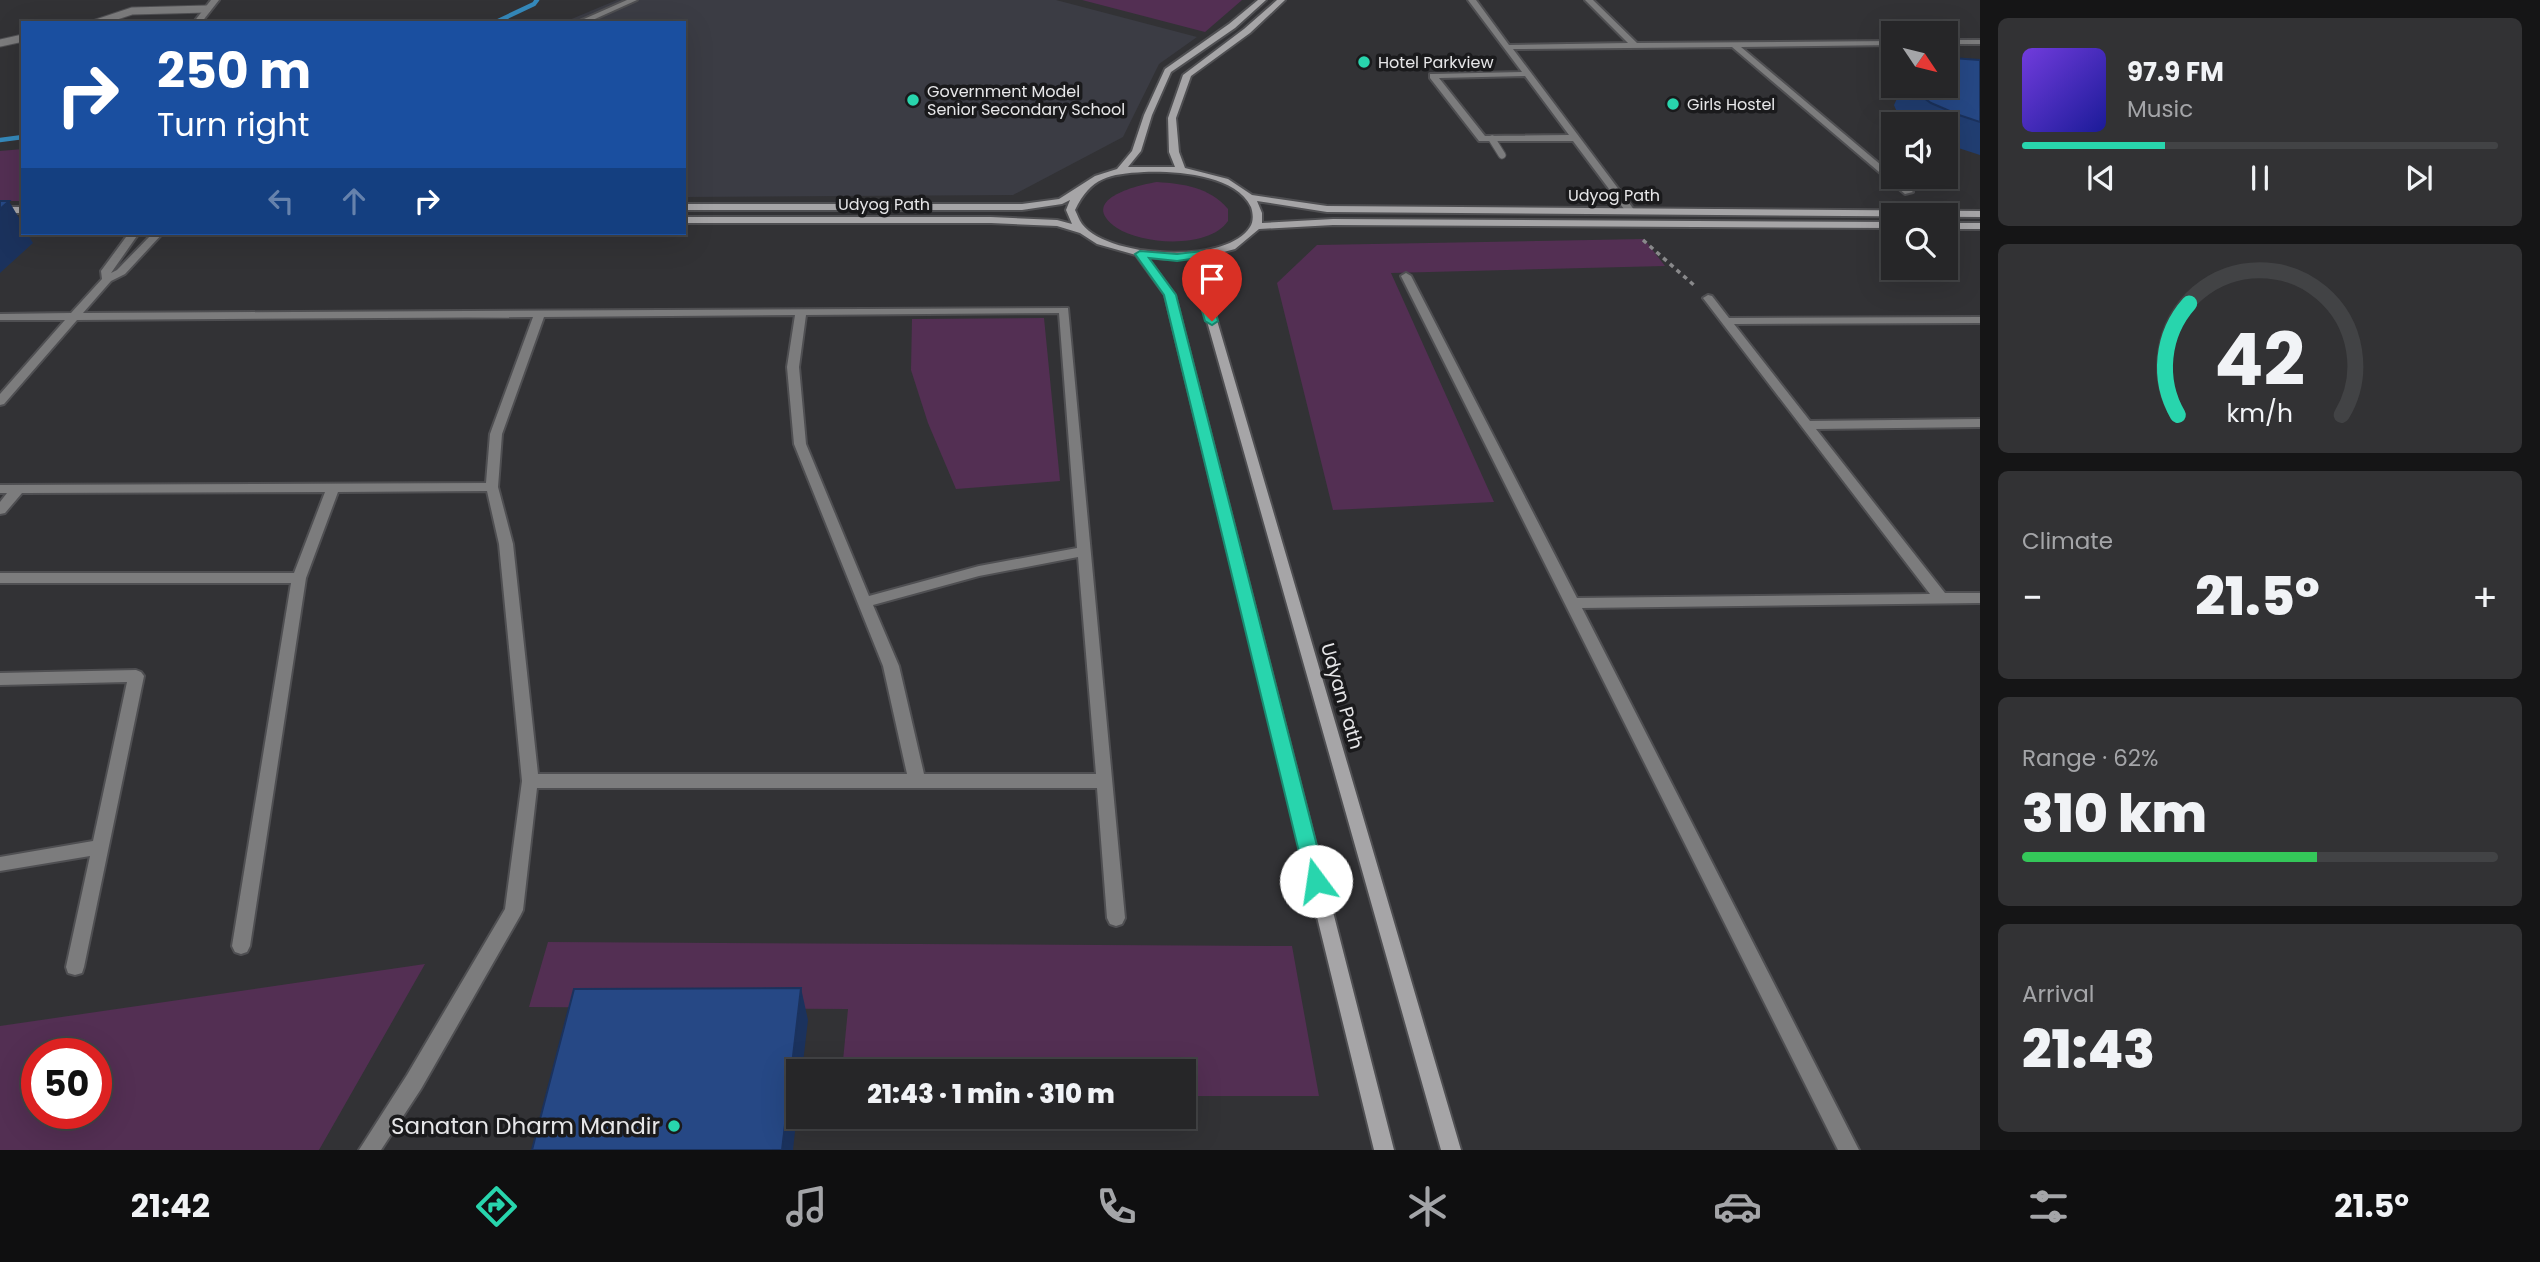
<!DOCTYPE html>
<meta charset="utf-8">
<style>
:root{--surface:#262628;--page:#323234;--text:#f1f3f6;--muted:#a4a5a8;--line:#424345;--accent:#28d5ad}
body{margin:0;font-family:Poppins,sans-serif;background:var(--page);color:var(--text);height:100vh;display:flex;flex-direction:column;font-size:26px;white-space:nowrap}
*{box-sizing:border-box;margin:0}
p{font-size:23px;color:var(--muted)}
.icon{flex:none;width:38px;height:38px;fill:none;stroke:currentColor;stroke-width:2;stroke-linecap:round;stroke-linejoin:round}
.map{position:relative;flex:1;overflow:hidden}
.sheet{display:flex;flex-direction:column;gap:18px;padding:18px;background:#151516;width:560px}
.sheet>*{flex:none}
.hud{position:absolute;left:21px;top:21px;width:665px;height:214px;border-radius:0px;box-shadow:0 7px 28px #0002,0 0 0 2px var(--line);background:#1a4fa0;color:#fff;overflow:hidden}
.needle{width:46px;rotate:125deg}
.fabs{position:absolute;left:1881px;top:21px;display:grid;gap:14px}
.fabs a{display:grid;place-items:center;width:77px;height:77px;border-radius:0px;background:var(--surface);box-shadow:0 7px 28px #0002,0 0 0 2px var(--line);font-size:35px}
.speed{position:absolute;left:21px;top:1038px;display:flex;gap:14px;font-size:35px;font-weight:700;text-align:center}
.speed>*{display:grid;place-content:center;width:91px;height:91px;border-radius:50%;background:var(--surface);box-shadow:0 7px 28px #0002,0 0 0 2px var(--line);line-height:1}
.speed .limit{border:10px solid #d22;background:#fff;color:#111}
.pin{position:absolute;display:grid;place-items:center;width:60px;height:60px;color:#fff;margin:-72px -30px;border-radius:50% 50% 50% 0;rotate:-45deg;box-shadow:0 0 7px #0007}
.pin .icon{rotate:45deg}
.me{position:absolute;width:77px;margin:-38px;rotate:346deg;stroke-linejoin:round;filter:drop-shadow(0 0 5px #0008)}
.turn{display:flex;align-items:center;gap:24px;height:147px;padding:0 21px;font-size:32px}
.turn .icon{width:91px;height:91px;stroke-width:2.5}
.turn b{display:block;font-size:49px;line-height:60px}
.lanes{display:flex;align-items:center;height:66px;padding:0 21px;background:#0003;justify-content:center;gap:35px;direction:ltr}
.lanes .off{opacity:.35}
.big{font-size:52px;font-weight:800;line-height:1.1}
.sheet .tile{flex:1;display:flex;flex-direction:column;justify-content:center;gap:10px;min-width:0;padding:0 24px;border-radius:10px;background:var(--page)}
.sheet .dial{align-items:center;gap:0}
.dial svg{height:182px;overflow:visible;fill:none;stroke:var(--line);stroke-width:7;stroke-linecap:round;text-anchor:middle}
.dial text{fill:var(--text);stroke:none}
.song{display:flex;align-items:center;gap:21px}
.cover{width:84px;height:84px;border-radius:10px;background:linear-gradient(135deg,hsl(260 70% 55%),hsl(240 70% 35%))}
.played{height:7px;border-radius:4px;background:linear-gradient(90deg,var(--accent) 30%,var(--line) 30%)}
.keys{display:flex;justify-content:space-around;direction:ltr}
.heat{display:flex;justify-content:space-between;align-items:center;font-size:38px;direction:ltr}
.charge{height:10px;border-radius:5px;background:linear-gradient(90deg,#34c759 62%,var(--line) 0)}
.trip{position:absolute;left:786px;top:1059px;width:410px;height:70px;border-radius:0px;background:var(--surface);box-shadow:0 7px 28px #0002,0 0 0 2px var(--line);font-weight:800;line-height:70px;text-align:center}
.menu{display:flex;height:112px;justify-content:space-around;align-items:center;background:#0f0f10;color:var(--muted)}
.menu .icon{width:49px;height:49px}
.menu .selected{color:var(--accent)}
.menu b{font-size:32px;color:var(--text)}
main{display:flex;flex:1;min-height:0}
.map>svg:first-child{display:block}
.built{fill:#3b3c44}
.green{fill:#532f53;fill-rule:evenodd}
.lines{fill:none;stroke-linecap:round;stroke-linejoin:round}
.stream{stroke:#3589bb;stroke-width:4.5}
.lane-casing{stroke:#4f4f52;stroke-width:9}
.street-casing{stroke:#4f4f52;stroke-width:4}
.secondary-casing{stroke:#4f4f52;stroke-width:4}
.path{stroke:#89898b;stroke-width:3.5;stroke-dasharray:4.5 4.5;stroke-linecap:butt}
.lane{stroke:#7c7c7d;stroke-width:7}
.street{fill:#7c7c7d;fill-rule:evenodd}
.secondary{fill:#a6a5a7;fill-rule:evenodd}
.wall{fill:#213e72}
.shaded-wall{fill:#1b325d}
.building{fill:#264885;stroke:#1b325d;stroke-width:2}
.route{fill:#28d5ad;stroke:#1a8a70;stroke-width:2}
.poi-dot{fill:#28d5ad;stroke:#1a1a1c;stroke-width:2.5}
.labels{text-anchor:middle;dominant-baseline:central;stroke-width:7;stroke-linejoin:round;paint-order:stroke}
.far-poi-label{font-size:16px;fill:#e6e6e8;stroke:#1a1a1c;text-anchor:start}
.far-street-label{font-size:16px;fill:#e6e6e8;stroke:#1a1a1c}
.street-label{font-size:19px;fill:#e6e6e8;stroke:#1a1a1c}
.near-poi-label{font-size:23px;fill:#e6e6e8;stroke:#1a1a1c;text-anchor:end}
</style>
<main>
<div class="map">
<svg width="1980" height="1150" viewBox="0 0 1980 1150">
<rect width="100%" height="100%" fill="#323235"/>
<polygon class="built" points="617,0 1056,0 1197,37 1159,64 1123,137 1013,195 684,197 684,23 562,23"/>
<g class="green">
<polygon points="1082,0 1242,0 1205,32"/>
<polygon points="23,149 23,201 0,201 0,151"/>
<path d="M 1157,182 C 1184,184 1209,187 1228,209 L 1228,221 C 1209,249 1143,245 1117,228 C 1076,200 1137,185 1157,182 Z"/>
<polygon points="1644,239 1665,266 1391,273 1494,502 1333,510 1277,283 1317,245"/>
<polygon points="1044,318 1060,481 956,489 928,423 911,370 912,319"/>
<polygon points="548,942 1292,946 1319,1096 1183,1096 1183,1071 842,1071 848,1009 529,1007"/>
<path d="M 425,964 L 319,1150 L 0,1150 L 0,1026 ZM 37,1054 L 96,1054 L 96,1113 L 37,1113 Z"/>
</g>
<g class="lines">
<g class="stream">
<polyline points="494,23 534,4 537,0"/>
<polyline points="0,140 23,137"/>
</g>
<g class="lane-casing">
<g id="lane">
<polyline points="96,23 132,11 207,9"/>
<polyline points="0,43 23,38"/>
<polyline points="1492,139 1502,155"/>
</g>
</g>
<g class="street-casing">
<g id="street">
<polygon points="211,0 219,0 201,23 193,23"/>
<polygon points="627,0 637,0 586,23 575,23"/>
<path d="M 1468,0 L 1476,0 L 1509,45 L 1628,43 L 1585,0 L 1593,0 L 1637,43 L 1894,41 L 1894,45 L 1741,47 L 1913,192 L 1905,194 L 1732,47 L 1513,49 L 1635,211 L 1627,213 L 1573,141 L 1479,141 L 1430,78 L 1430,74 L 1433,74 L 1522,72 ZM 1525,76 L 1569,135 L 1485,136 L 1439,78 Z"/>
<rect x="1946" y="40" width="34" height="4"/>
<path d="M 129,233 L 139,233 L 111,273 L 117,270 L 153,233 L 163,233 L 125,274 L 111,281 L 83,313 L 1068,308 L 1125,918 L 1122,924 L 1116,926 L 1110,924 L 1107,918 L 1097,788 L 537,788 L 523,910 L 520,916 L 421,1089 L 381,1150 L 359,1150 L 407,1075 L 505,909 L 522,781 L 499,544 L 487,491 L 338,492 L 306,578 L 250,946 L 247,952 L 241,954 L 235,952 L 232,946 L 291,583 L 0,583 L 0,573 L 294,573 L 325,492 L 22,493 L 5,513 L 0,514 L 0,502 L 7,493 L 0,493 L 0,485 L 486,483 L 490,434 L 533,317 L 77,320 L 4,404 L 0,405 L 0,394 L 65,320 L 0,320 L 0,314 L 71,313 L 102,279 L 101,271 ZM 1059,313 L 1077,548 L 979,566 L 869,596 L 806,444 L 799,367 L 806,315 ZM 795,315 L 787,367 L 794,444 L 883,666 L 907,774 L 538,774 L 513,544 L 498,487 L 502,434 L 544,317 ZM 1078,557 L 1096,774 L 924,774 L 899,666 L 873,605 L 979,576 Z"/>
<polygon points="1406,273 1411,276 1577,598 1930,594 1703,298 1708,295 1712,296 1729,318 1980,317 1980,323 1734,324 1810,421 1980,419 1980,427 1816,429 1945,593 1980,593 1980,603 1582,608 1859,1150 1838,1150 1401,276"/>
<polygon points="136,670 141,672 144,676 84,967 82,973 75,975 68,973 66,967 90,856 0,871 0,857 93,841 127,682 0,685 0,673"/>
</g>
</g>
<g class="secondary-casing">
<g id="secondary">
<path d="M 1258,0 L 1266,0 L 1235,28 L 1171,72 L 1152,115 L 1141,151 L 1128,167 L 1175,167 L 1169,152 L 1168,118 L 1183,75 L 1244,29 L 1277,0 L 1285,0 L 1250,33 L 1191,76 L 1176,118 L 1179,152 L 1185,168 L 1228,179 L 1252,195 L 1327,206 L 1980,211 L 1980,217 L 1327,212 L 1257,201 L 1262,213 L 1262,223 L 1333,219 L 1894,222 L 1894,228 L 1333,225 L 1259,229 L 1235,249 L 1216,254 L 1211,300 L 1461,1150 L 1441,1150 L 1201,300 L 1205,257 L 1166,259 L 1147,257 L 1175,295 L 1394,1150 L 1374,1150 L 1165,295 L 1136,255 L 1097,244 L 1080,233 L 1057,226 L 991,223 L 684,223 L 684,217 L 991,217 L 1057,220 L 1072,224 L 1066,210 L 1070,200 L 1062,204 L 1022,210 L 684,210 L 684,204 L 1022,204 L 1059,199 L 1095,176 L 1117,169 L 1132,151 L 1144,115 L 1165,69 L 1229,24 ZM 1144,172 C 1175,171 1235,174 1251,207 C 1253,213 1254,221 1250,227 C 1226,265 1108,258 1082,224 C 1079,220 1077,214 1075,210 C 1091,177 1109,174 1144,172 Z"/>
<rect x="0" y="207" width="23" height="6"/>
<rect x="1946" y="223" width="34" height="6"/>
</g>
</g>
<polyline class="path" points="1643,240 1696,287"/>
<use href="#lane" class="lane"/>
<use href="#street" class="street"/>
<use href="#secondary" class="secondary"/>
</g>
<polygon class="wall" points="1980,60 1980,155 1946,144 1946,124 1909,124 1899,117 1894,105 1903,86 1946,86"/>
<g class="shaded-wall">
<polygon points="9,201 23,225 23,233 27,233 33,243 0,273 0,209"/>
<polygon points="801,988 808,1020 802,1071 798,1071 798,1104 793,1150 782,1150"/>
</g>
<g class="building">
<polygon points="1952,58 1980,60 1980,122 1959,115 1931,103 1913,90 1911,86 1946,86 1946,59"/>
<polygon points="0,201 9,201 0,209"/>
<polygon points="801,988 782,1150 532,1150 574,989"/>
</g>
<polygon class="route" points="1211,250 1217,253 1212,300 1218,321 1212,325 1205,321 1199,300 1205,257 1177,261 1149,258 1176,295 1326,881 1323,887 1316,889 1309,887 1306,881 1164,295 1135,254 1140,251 1177,254"/>
<g class="poi-dot">
<circle cx="1364" cy="62" r="7"/>
<circle cx="913" cy="100" r="7"/>
<circle cx="1673" cy="104" r="7"/>
<circle cx="674" cy="1126" r="7"/>
</g>
<g class="labels">
<g class="far-poi-label">
<text x="1378" y="62">Hotel Parkview</text>
<text x="927" y="91">Government Model<tspan x="927" dy="18">Senior Secondary School</tspan></text>
<text x="1687" y="104">Girls Hostel</text>
</g>
<g class="far-street-label">
<text x="1614" y="195">Udyog Path</text>
<text x="884" y="204">Udyog Path</text>
</g>
<g class="street-label">
<text transform="translate(1342 696) rotate(74)">Udyan Path</text>
</g>
<g class="near-poi-label">
<text x="660" y="1126">Sanatan Dharm Mandir</text>
</g>
</g>
</svg>
<div class="fabs">
<a><svg class="needle" viewBox="-14 -14 28 28"><path d="M0-13l5 13h-10z" fill="#e53935"/><path d="M0 13l5-13h-10z" fill="#a4a5a8"/></svg></a>
<a><svg class="icon" aria-label="sound" viewBox="0 0 24 24"><path d="M4 9h4l5-4v14l-5-4H4zM17 9q2 3 0 6"/></svg></a>
<a><svg class="icon" aria-label="search" viewBox="0 0 24 24"><circle cx="10" cy="10" r="6"/><path d="M15 15l6 6"/></svg></a>
</div>
<div class="speed"><div class="limit">50</div></div>
<div class="pin" style="left:1212px;top:321px;background:#d93025"><svg class="icon" aria-label="arrive" viewBox="0 0 24 24"><path d="M6 21V4h12l-3 4 3 4H6"/></svg></div>
<svg class="me" style="left:1316px;top:881px" viewBox="-20 -20 40 40"><circle r="19" fill="#fff"/><path d="M0-13L10 11 0 6-10 11z" fill="#28d5ad"/></svg>
<div class="trip">21:43 · 1 min · 310 m</div>
<div class="hud">
<div class="turn"><svg class="icon" aria-label="right" viewBox="0 0 24 24"><path d="M7 20v-9h11M14 6l5 5-5 5"/></svg><div><b>250 m</b>Turn right</div></div>
<div class="lanes"><svg class="icon off" aria-label="left" viewBox="0 0 24 24"><path d="M17 20v-9H6M10 6l-5 5 5 5"/></svg><svg class="icon off" aria-label="ahead" viewBox="0 0 24 24"><path d="M12 20V5M6 11l6-6 6 6"/></svg><svg class="icon" aria-label="right" viewBox="0 0 24 24"><path d="M7 20v-9h11M14 6l5 5-5 5"/></svg></div>
</div>
</div>
<section class="sheet">
<div class="tile">
<div class="song"><i class="cover"></i><div><b>97.9 FM</b><p>Music</p></div></div>
<div class="played"></div>
<div class="keys"><svg class="icon" aria-label="previous" viewBox="0 0 24 24"><path d="M18 5L8 12l10 7zM5 5v14"/></svg><svg class="icon" aria-label="pause" viewBox="0 0 24 24"><path d="M8 5v14M16 5v14"/></svg><svg class="icon" aria-label="next" viewBox="0 0 24 24"><path d="M6 5l10 7-10 7zM19 5v14"/></svg></div>
</div>
<div class="tile dial"><svg viewBox="0 0 100 80">
<path d="M14 69A42 42 0 1 1 86 69"/>
<path d="M14 69A42 42 0 0 1 19 20" stroke="#28d5ad"/>
<text x="50" y="56" font-size="32" font-weight="700">42</text>
<text x="50" y="72" font-size="11">km/h</text>
</svg></div>
<div class="tile"><p>Climate</p>
<div class="heat"><a>−</a><b class="big">21.5°</b><a>+</a></div>
</div>
<div class="tile"><p>Range · 62%</p><b class="big">310 km</b><div class="charge"></div></div>
<div class="tile"><p>Arrival</p><b class="big">21:43</b></div>
</section>
</main>
<nav class="menu">
<b>21:42</b>
<svg class="icon selected" aria-label="directions" viewBox="0 0 24 24"><path d="M12 3l9 9-9 9-9-9zM9 14v-3h6M13 9l2 2-2 2"/></svg>
<svg class="icon" aria-label="music" viewBox="0 0 24 24"><path d="M9 18V5l10-2v13"/><circle cx="6" cy="18" r="3"/><circle cx="16" cy="16" r="3"/></svg>
<svg class="icon" aria-label="phone" viewBox="0 0 24 24"><path d="M5 4h4l2 5-3 2q2 4 5 5l2-3 5 2v4C11 20 4 13 5 4z"/></svg>
<svg class="icon" aria-label="climate" viewBox="0 0 24 24"><path d="M12 3v18M4 7l16 10M4 17L20 7"/></svg>
<svg class="icon" aria-label="car" viewBox="0 0 24 24"><path d="M5 17H2v-5l4-1 3-4h7l3 4 3 1v5h-3M9 17h6M6 11h13"/><circle cx="7" cy="17" r="2"/><circle cx="17" cy="17" r="2"/></svg>
<svg class="icon" aria-label="filters" viewBox="0 0 24 24"><path d="M4 7h16M4 17h16"/><circle cx="9" cy="7" r="2"/><circle cx="15" cy="17" r="2"/></svg>
<b>21.5°</b>
</nav>
